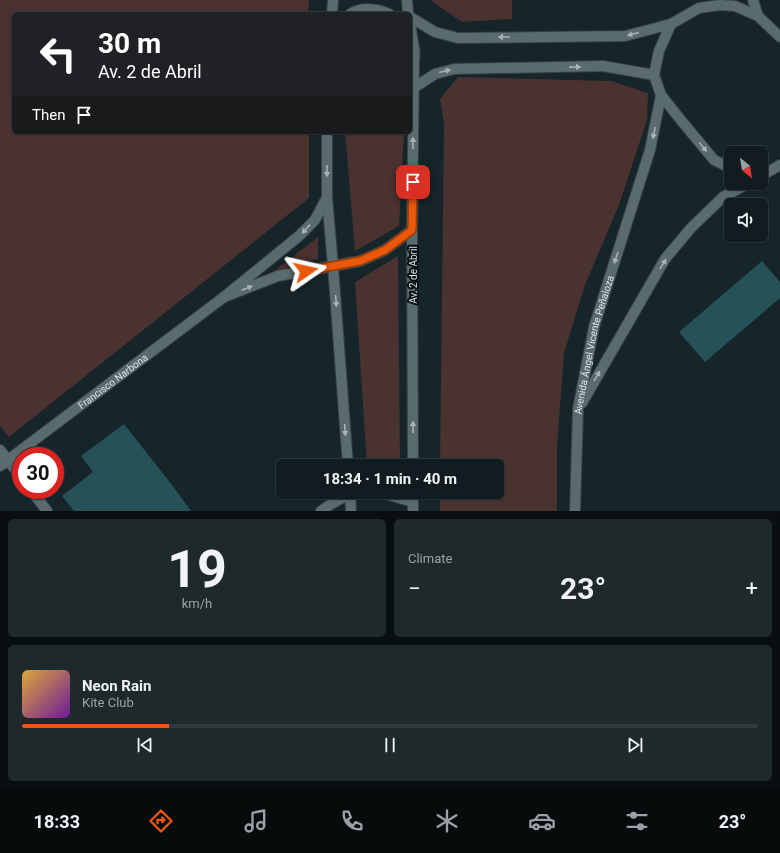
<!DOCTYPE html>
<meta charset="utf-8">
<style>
:root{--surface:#101c1f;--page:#1e292c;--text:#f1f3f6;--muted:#9ca1a4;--line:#303a3d;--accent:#ea580c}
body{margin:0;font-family:Roboto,sans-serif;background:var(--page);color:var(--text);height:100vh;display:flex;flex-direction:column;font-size:15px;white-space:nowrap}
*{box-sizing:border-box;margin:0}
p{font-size:13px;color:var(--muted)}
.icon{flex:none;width:22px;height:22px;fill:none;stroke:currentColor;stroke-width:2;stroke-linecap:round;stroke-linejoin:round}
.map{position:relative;height:511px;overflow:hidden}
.details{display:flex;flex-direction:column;gap:8px;padding:8px;background:#090f11;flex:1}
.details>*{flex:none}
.guide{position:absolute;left:12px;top:12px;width:400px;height:122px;border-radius:6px;box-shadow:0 1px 3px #0004,0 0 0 1px var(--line);background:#202124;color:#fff;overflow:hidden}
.needle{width:26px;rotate:150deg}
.buttons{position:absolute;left:724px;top:146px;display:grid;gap:8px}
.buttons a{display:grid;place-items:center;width:44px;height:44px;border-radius:6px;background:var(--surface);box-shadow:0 1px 3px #0004,0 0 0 1px var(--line);font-size:20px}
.speed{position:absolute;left:12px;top:447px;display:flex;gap:8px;font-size:20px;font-weight:700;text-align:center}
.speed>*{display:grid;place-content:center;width:52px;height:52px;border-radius:50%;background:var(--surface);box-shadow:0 1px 3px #0004,0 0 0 1px var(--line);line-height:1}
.speed .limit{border:6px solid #d22;background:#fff;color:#111}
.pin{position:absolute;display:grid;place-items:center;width:34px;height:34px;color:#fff;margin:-17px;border-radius:8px;box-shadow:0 2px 6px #0006}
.me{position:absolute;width:44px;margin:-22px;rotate:79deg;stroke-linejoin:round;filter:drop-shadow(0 0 3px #0008)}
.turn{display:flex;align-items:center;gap:14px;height:84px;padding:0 20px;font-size:18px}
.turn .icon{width:52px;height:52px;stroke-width:2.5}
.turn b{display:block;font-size:28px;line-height:34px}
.then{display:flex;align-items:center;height:38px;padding:0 20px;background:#0003;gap:8px;font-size:15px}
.big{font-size:30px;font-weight:700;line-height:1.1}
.details .card{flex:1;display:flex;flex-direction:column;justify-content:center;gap:6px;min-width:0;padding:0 14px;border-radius:6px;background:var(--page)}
.details .dial{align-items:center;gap:0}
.dial b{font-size:52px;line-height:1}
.song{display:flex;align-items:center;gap:12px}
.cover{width:48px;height:48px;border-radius:6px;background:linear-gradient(135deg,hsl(40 70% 55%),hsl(280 70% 35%))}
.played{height:4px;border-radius:2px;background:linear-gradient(90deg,var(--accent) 20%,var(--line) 20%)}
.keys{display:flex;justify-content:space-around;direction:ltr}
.heat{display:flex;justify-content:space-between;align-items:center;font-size:22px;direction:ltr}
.details .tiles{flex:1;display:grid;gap:8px;grid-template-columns:1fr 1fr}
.card:last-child{grid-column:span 2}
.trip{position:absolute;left:276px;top:459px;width:228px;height:40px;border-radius:6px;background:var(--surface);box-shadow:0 1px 3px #0004,0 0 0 1px var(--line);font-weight:700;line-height:40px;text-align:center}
.dock{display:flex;height:64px;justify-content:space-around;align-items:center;background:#060b0c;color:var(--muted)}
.dock .icon{width:28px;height:28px}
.dock .active{color:var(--accent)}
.dock b{font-size:18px;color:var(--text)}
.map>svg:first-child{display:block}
.green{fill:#493230}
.building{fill:#265159}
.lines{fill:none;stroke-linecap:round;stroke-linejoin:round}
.minor-casing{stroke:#364244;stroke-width:12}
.tertiary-casing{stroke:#364244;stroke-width:12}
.secondary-casing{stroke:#364244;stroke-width:12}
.minor{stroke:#596b6e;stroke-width:10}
.tertiary{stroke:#596b6e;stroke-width:10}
.secondary{stroke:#596b6e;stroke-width:10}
.oneway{fill:#a7b4b7}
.route-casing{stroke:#983908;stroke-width:10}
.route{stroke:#ea580c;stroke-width:7}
.labels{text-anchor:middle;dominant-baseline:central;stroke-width:4;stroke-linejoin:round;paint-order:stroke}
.street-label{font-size:10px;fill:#dbe5e7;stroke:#070d0f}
</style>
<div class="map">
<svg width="780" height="511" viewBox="0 0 780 511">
<rect width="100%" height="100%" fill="#152529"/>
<g class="green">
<polygon points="0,0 309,0 308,14 14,14 14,132 309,132 309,198 9,437 0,426"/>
<polygon points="430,0 512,0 512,19 462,22"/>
<polygon points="458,77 611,81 648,93 647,120 619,205 585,285 564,353 557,447 557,511 440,511 440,492 497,492 497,466 440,466 444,124 440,99"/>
<polygon points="345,132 404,132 399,226 355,251"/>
<polygon points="318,237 318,259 273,272"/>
<polygon points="398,256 400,466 367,466 355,282"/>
</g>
<g class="building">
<polygon points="762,261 780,282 780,298 705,362 679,332"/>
<polygon points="124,424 172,485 191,511 74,511 62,496 93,472 81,456"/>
</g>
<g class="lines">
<g class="minor-casing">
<g id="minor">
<polyline points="327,197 315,220 299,236 224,297 278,276 360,261 385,250 412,230"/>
<polyline points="0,450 21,477"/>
<path id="s1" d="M 0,466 L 224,297"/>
<polyline points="31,490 47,511"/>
<polyline points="376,492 389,495 413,502"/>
<path d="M 321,511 C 332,503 344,495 359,492"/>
</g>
</g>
<g class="tertiary-casing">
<g id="tertiary">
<polyline points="753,0 758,16"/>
<polyline points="410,17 435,32 458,38 625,36 671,24"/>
<polyline points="410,88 415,87 435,74 454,69 603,66 654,75"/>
<polyline points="731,168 714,160 680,119 661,95 654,75 659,51 671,24 699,8 720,5 735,6 758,16 780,37"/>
<polyline points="761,176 780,165"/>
<polyline points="582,403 665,259 691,228 723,197 749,183"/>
<path id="s2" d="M 575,511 L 578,409 L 594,327 L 650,150 L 661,95"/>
</g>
</g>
<g class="secondary-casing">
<g id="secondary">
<polyline points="407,0 408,14"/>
<polyline points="332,14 333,0"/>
<path d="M 350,14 C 361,7 378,8 389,14"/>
<polyline points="410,24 413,42"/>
<path d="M 410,35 C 415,45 416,55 413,66"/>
<polyline points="327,132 327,197 333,266 348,466"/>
<polyline points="413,466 412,230 414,60"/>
<polyline points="350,492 351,511"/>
<polyline points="413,511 413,492"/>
</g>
</g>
<use href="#minor" class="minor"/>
<use href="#tertiary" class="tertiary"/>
<use href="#secondary" class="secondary"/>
</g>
<defs><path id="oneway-solid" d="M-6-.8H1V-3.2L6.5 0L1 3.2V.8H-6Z"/></defs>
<g class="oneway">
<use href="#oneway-solid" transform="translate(633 34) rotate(165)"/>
<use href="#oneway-solid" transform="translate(504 37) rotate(180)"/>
<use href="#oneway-solid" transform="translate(575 67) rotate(-1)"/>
<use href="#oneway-solid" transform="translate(445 71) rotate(-14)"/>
<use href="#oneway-solid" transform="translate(654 133) rotate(101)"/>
<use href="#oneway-solid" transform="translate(413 143) rotate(-90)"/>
<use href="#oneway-solid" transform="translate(703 147) rotate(50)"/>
<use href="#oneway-solid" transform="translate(327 171) rotate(90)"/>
<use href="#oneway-solid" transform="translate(306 229) rotate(133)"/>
<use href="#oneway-solid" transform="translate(616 258) rotate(108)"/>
<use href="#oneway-solid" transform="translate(663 264) rotate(-58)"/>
<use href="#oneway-solid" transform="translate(247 288) rotate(-21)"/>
<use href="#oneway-solid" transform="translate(336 301) rotate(86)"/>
<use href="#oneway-solid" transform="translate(597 376) rotate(-60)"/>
<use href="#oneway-solid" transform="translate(413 427) rotate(-90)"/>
<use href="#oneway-solid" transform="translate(345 430) rotate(86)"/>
</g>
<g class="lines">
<g class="route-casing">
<polyline id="route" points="306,271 360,261 385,250 412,230 413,182"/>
</g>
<use href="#route" class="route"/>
</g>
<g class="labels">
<g class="street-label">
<text transform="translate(413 275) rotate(-90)">Av. 2 de Abril</text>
<text stroke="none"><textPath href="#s2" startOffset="168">Avenida Ángel Vicente Peñaloza</textPath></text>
<text stroke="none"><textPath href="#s1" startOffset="141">Francisco Narbona</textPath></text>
</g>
</g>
</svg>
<div class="buttons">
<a><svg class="needle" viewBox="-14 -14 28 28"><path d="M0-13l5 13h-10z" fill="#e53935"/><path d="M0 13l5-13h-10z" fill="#9ca1a4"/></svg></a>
<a><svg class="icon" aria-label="sound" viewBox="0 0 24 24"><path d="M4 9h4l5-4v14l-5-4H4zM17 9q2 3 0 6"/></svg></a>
</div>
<div class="speed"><div class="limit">30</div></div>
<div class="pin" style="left:413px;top:182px;background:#d93025"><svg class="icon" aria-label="arrive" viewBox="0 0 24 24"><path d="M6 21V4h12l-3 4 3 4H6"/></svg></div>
<svg class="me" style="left:306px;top:271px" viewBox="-20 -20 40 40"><path d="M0-17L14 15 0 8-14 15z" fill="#ea580c" stroke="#fff" stroke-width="4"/></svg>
<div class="trip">18:34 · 1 min · 40 m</div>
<div class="guide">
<div class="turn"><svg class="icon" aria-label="left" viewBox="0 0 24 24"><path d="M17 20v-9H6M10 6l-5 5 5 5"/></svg><div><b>30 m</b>Av. 2 de Abril</div></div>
<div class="then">Then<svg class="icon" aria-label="arrive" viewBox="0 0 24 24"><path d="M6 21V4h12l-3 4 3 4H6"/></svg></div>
</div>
</div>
<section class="details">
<div class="tiles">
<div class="card dial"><b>19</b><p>km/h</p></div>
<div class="card"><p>Climate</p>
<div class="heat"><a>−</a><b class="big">23°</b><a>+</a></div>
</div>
<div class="card">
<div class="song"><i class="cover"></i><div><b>Neon Rain</b><p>Kite Club</p></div></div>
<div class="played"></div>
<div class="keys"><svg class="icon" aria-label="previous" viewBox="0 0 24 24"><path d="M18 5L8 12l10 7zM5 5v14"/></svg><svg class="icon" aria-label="pause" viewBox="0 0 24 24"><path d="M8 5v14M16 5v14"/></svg><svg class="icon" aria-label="next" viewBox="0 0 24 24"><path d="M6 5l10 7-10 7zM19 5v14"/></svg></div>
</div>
</div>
</section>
<nav class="dock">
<b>18:33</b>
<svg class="icon active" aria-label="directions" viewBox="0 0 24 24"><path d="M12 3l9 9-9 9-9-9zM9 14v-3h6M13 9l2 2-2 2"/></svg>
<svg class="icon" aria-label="music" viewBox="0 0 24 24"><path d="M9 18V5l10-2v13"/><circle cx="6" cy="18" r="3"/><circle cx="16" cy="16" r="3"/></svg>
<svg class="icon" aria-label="phone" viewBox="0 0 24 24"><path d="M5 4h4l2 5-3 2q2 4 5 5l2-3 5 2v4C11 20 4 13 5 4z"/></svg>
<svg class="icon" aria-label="climate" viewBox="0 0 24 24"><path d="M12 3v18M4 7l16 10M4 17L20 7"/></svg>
<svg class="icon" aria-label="car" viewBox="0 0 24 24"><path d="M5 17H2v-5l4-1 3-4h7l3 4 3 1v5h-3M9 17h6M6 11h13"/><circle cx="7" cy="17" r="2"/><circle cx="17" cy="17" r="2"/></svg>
<svg class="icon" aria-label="filters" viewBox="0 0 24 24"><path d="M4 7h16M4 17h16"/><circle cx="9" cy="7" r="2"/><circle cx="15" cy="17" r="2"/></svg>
<b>23°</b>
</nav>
